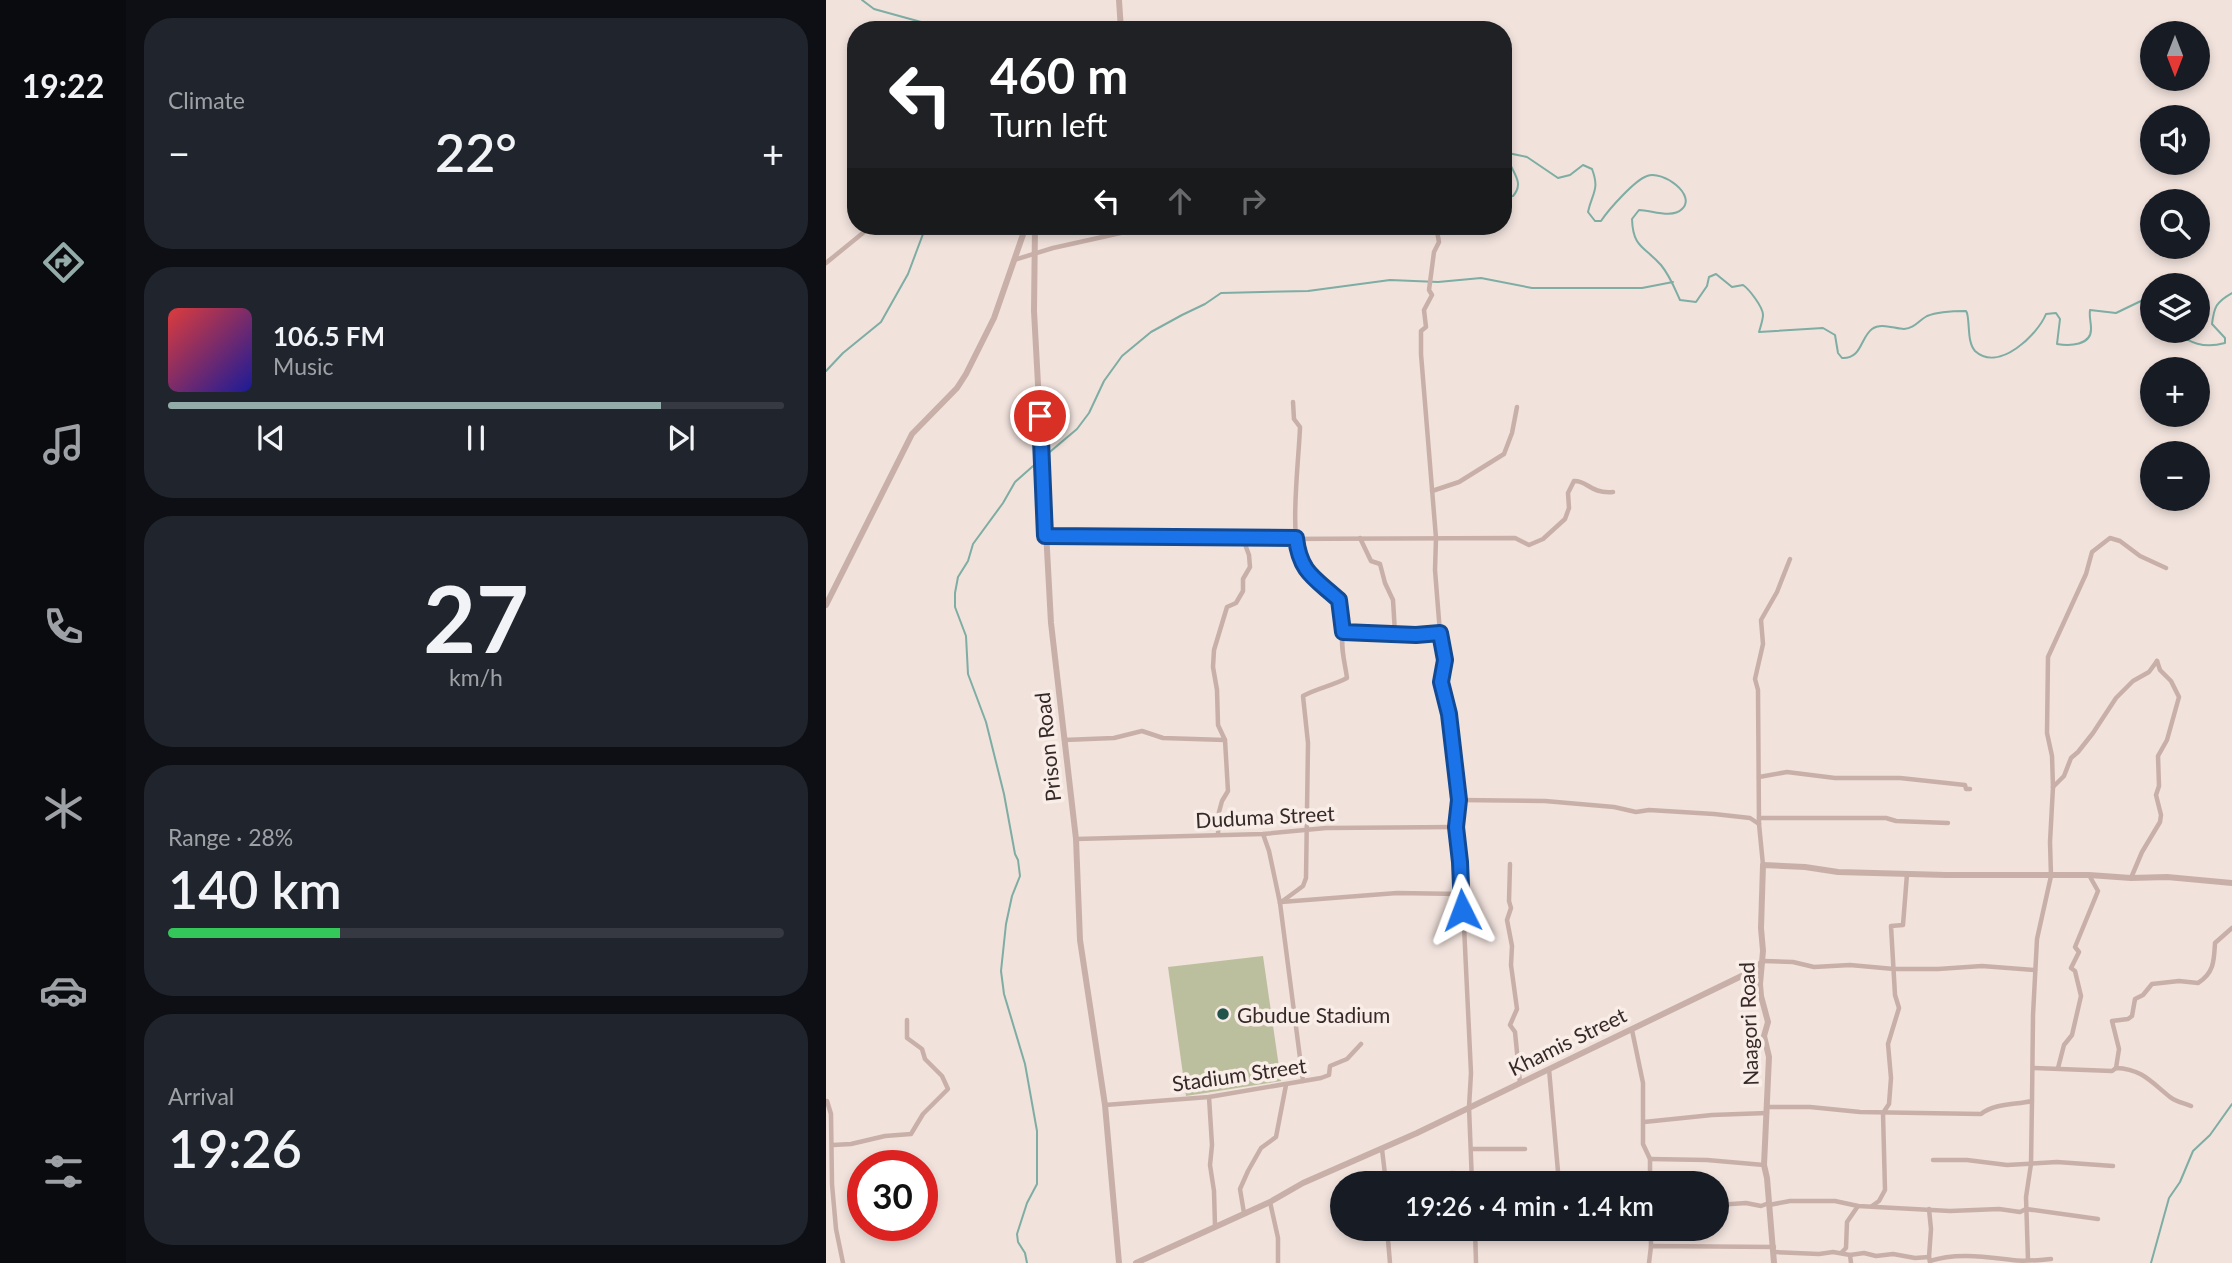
<!DOCTYPE html>
<meta charset="utf-8">
<style>
:root{--surface:#171b24;--page:#20242c;--text:#f1f3f6;--muted:#9ea1a6;--line:#363941;--accent:#93acaa}
body{margin:0;font-family:Lato,sans-serif;background:var(--page);color:var(--text);height:100vh;display:flex;flex-direction:column;font-size:26px;white-space:nowrap}
*{box-sizing:border-box;margin:0}
p{font-size:23px;color:var(--muted)}
.icon{flex:none;width:38px;height:38px;fill:none;stroke:currentColor;stroke-width:2;stroke-linecap:round;stroke-linejoin:round}
.map{position:relative;flex:1;overflow:hidden}
.sheet{display:flex;flex-direction:column;gap:18px;padding:18px;background:#0d0f14;width:700px}
.sheet>*{flex:none}
.top-card{position:absolute;left:21px;top:21px;width:665px;height:214px;border-radius:28px;box-shadow:0 4px 10px #0003;background:#202124;color:#fff;overflow:hidden}
.needle{width:46px;rotate:180deg}
.buttons{position:absolute;left:1314px;top:21px;display:grid;gap:14px}
.buttons a{display:grid;place-items:center;width:70px;height:70px;border-radius:50%;background:var(--surface);box-shadow:0 4px 10px #0003;font-size:35px}
.speed{position:absolute;left:21px;top:1150px;display:flex;gap:14px;font-size:35px;font-weight:700;text-align:center}
.speed>*{display:grid;place-content:center;width:91px;height:91px;border-radius:50%;background:var(--surface);box-shadow:0 4px 10px #0003;line-height:1}
.speed .limit{border:10px solid #d22;background:#fff;color:#111}
.pin{position:absolute;display:grid;place-items:center;width:60px;height:60px;color:#fff;margin:-30px;border:4px solid #fff;border-radius:50%;box-shadow:0 2px 7px #0007}
.me{position:absolute;width:77px;margin:-38px;rotate:357deg;stroke-linejoin:round;filter:drop-shadow(0 0 5px #0008)}
.turn{display:flex;align-items:center;gap:24px;height:147px;padding:0 28px;font-size:32px}
.turn .icon{width:91px;height:91px;stroke-width:2.5}
.turn b{display:block;font-size:49px;line-height:60px}
.lanes{display:flex;align-items:center;height:66px;padding:0 28px;background:#0003;justify-content:center;gap:35px;direction:ltr}
.lanes .off{opacity:.35}
.big{font-size:52px;font-weight:600;line-height:1.1}
.sheet .tile{flex:1;display:flex;flex-direction:column;justify-content:center;gap:10px;min-width:0;padding:0 24px;border-radius:28px;background:var(--page)}
.sheet .dial{align-items:center;gap:0}
.dial b{font-size:91px;line-height:1}
.song{display:flex;align-items:center;gap:21px}
.cover{width:84px;height:84px;border-radius:10px;background:linear-gradient(135deg,hsl(0 70% 55%),hsl(240 70% 35%))}
.played{height:7px;border-radius:4px;background:linear-gradient(90deg,var(--accent) 80%,var(--line) 80%)}
.keys{display:flex;justify-content:space-around;direction:ltr}
.heat{display:flex;justify-content:space-between;align-items:center;font-size:38px;direction:ltr}
.charge{height:10px;border-radius:5px;background:linear-gradient(90deg,#34c759 28%,var(--line) 0)}
.trip{position:absolute;left:504px;top:1171px;width:399px;height:70px;border-radius:35px;background:var(--surface);box-shadow:0 4px 10px #0003;font-weight:600;line-height:70px;text-align:center}
main{display:flex;flex:1;min-height:0}
.tabs{display:flex;flex-direction:column;width:126px;justify-content:space-around;align-items:center;background:#090b0e;color:var(--muted)}
.tabs .icon{width:49px;height:49px}
.tabs .active{color:var(--accent)}
.tabs b{font-size:32px;color:var(--text)}
.map>svg:first-child{display:block}
.green{fill:#bcbf9d}
.lines{fill:none;stroke-linecap:round;stroke-linejoin:round}
.stream{stroke:#7dada3;stroke-width:2}
.minor{stroke:#c8b0a9;stroke-width:4.5}
.tertiary{stroke:#c8b0a9;stroke-width:6}
.route-casing{stroke:#114b97;stroke-width:18}
.route{stroke:#1a73e8;stroke-width:12}
.poi-dot{fill:#20554c;stroke:#f9ede8;stroke-width:2.5}
.labels{text-anchor:middle;dominant-baseline:central;stroke-width:7;stroke-linejoin:round;paint-order:stroke}
.street-label{font-size:21px;fill:#362928;stroke:#f9ede8}
.poi-label{font-size:21px;fill:#362928;stroke:#f9ede8;text-anchor:start}
</style>
<main>
<nav class="tabs">
<b>19:22</b>
<svg class="icon active" aria-label="directions" viewBox="0 0 24 24"><path d="M12 3l9 9-9 9-9-9zM9 14v-3h6M13 9l2 2-2 2"/></svg>
<svg class="icon" aria-label="music" viewBox="0 0 24 24"><path d="M9 18V5l10-2v13"/><circle cx="6" cy="18" r="3"/><circle cx="16" cy="16" r="3"/></svg>
<svg class="icon" aria-label="phone" viewBox="0 0 24 24"><path d="M5 4h4l2 5-3 2q2 4 5 5l2-3 5 2v4C11 20 4 13 5 4z"/></svg>
<svg class="icon" aria-label="climate" viewBox="0 0 24 24"><path d="M12 3v18M4 7l16 10M4 17L20 7"/></svg>
<svg class="icon" aria-label="car" viewBox="0 0 24 24"><path d="M5 17H2v-5l4-1 3-4h7l3 4 3 1v5h-3M9 17h6M6 11h13"/><circle cx="7" cy="17" r="2"/><circle cx="17" cy="17" r="2"/></svg>
<svg class="icon" aria-label="filters" viewBox="0 0 24 24"><path d="M4 7h16M4 17h16"/><circle cx="9" cy="7" r="2"/><circle cx="15" cy="17" r="2"/></svg>
</nav>
<section class="sheet">
<div class="tile"><p>Climate</p>
<div class="heat"><a>−</a><b class="big">22°</b><a>+</a></div>
</div>
<div class="tile">
<div class="song"><i class="cover"></i><div><b>106.5 FM</b><p>Music</p></div></div>
<div class="played"></div>
<div class="keys"><svg class="icon" aria-label="previous" viewBox="0 0 24 24"><path d="M18 5L8 12l10 7zM5 5v14"/></svg><svg class="icon" aria-label="pause" viewBox="0 0 24 24"><path d="M8 5v14M16 5v14"/></svg><svg class="icon" aria-label="next" viewBox="0 0 24 24"><path d="M6 5l10 7-10 7zM19 5v14"/></svg></div>
</div>
<div class="tile dial"><b>27</b><p>km/h</p></div>
<div class="tile"><p>Range · 28%</p><b class="big">140 km</b><div class="charge"></div></div>
<div class="tile"><p>Arrival</p><b class="big">19:26</b></div>
</section>
<div class="map">
<svg width="1406" height="1263" viewBox="0 0 1406 1263">
<rect width="100%" height="100%" fill="#f1e2dc"/>
<polygon class="green" points="437,956 455,1081 360,1096 342,967"/>
<g class="lines">
<g class="stream">
<polyline points="36,0 48,9 124,30"/>
<path d="M 677,197 L 687,196 C 701,180 681,170 682,153 L 701,157 L 732,178 L 744,175 L 757,165 L 766,169 C 774,190 766,193 762,212 L 769,221 L 775,221 C 783,209 809,180 821,176 C 837,170 871,195 856,209 C 846,219 825,210 813,210 L 806,219 C 807,248 818,246 835,265 C 844,276 848,287 854,300 L 870,302 L 881,286 L 883,277 L 890,274 L 906,287 L 917,285 C 923,289 937,307 937,315 C 937,320 934,328 933,332 L 997,328 L 1009,335 L 1012,353 L 1016,358 C 1036,359 1034,338 1046,329 C 1055,322 1069,329 1078,329 C 1089,328 1092,321 1101,316 C 1111,312 1128,311 1140,311 L 1141,313 C 1144,324 1141,342 1149,351 C 1173,373 1212,334 1220,314 L 1230,313 L 1234,319 L 1231,344 C 1243,346 1266,346 1265,328 C 1265,321 1263,318 1264,310 L 1290,313 L 1317,300 L 1326,299"/>
<path d="M 1346,331 C 1365,343 1377,349 1399,343 L 1399,338 L 1386,324 C 1388,307 1390,302 1406,293"/>
<polyline points="0,371 17,353 55,322 82,274 100,226"/>
<polyline points="219,456 251,429 263,413 278,381 296,356 325,332 356,315 379,304 395,293 482,291 564,280 612,282 655,278 706,288 816,288 847,282"/>
<polyline points="201,1263 199,1253 192,1242 191,1234 201,1203 211,1184 211,1131 199,1064 178,994 175,971 180,924 186,896 194,876 192,860 189,854 178,794 160,722 142,674 140,636 129,607 129,593 132,577 142,561 147,544 177,503 189,482 215,459"/>
<polyline points="1325,1263 1343,1198 1354,1182 1367,1151 1384,1135 1406,1104"/>
</g>
<g class="minor">
<polyline points="610,226 613,242 608,252 603,290 606,295 598,310 600,327 595,331 595,354 610,538 609,570 614,633 619,660 615,682 620,695 626,733 633,800 630,827 634,862 634,894 638,926 645,1073 643,1107 646,1183"/>
<polyline points="188,260 227,248 326,226"/>
<polyline points="0,263 43,228"/>
<path d="M 467,402 L 468,419 L 474,427 C 473,460 462,541 477,567 C 485,579 502,590 513,600 L 517,632 L 590,635 L 614,633"/>
<polyline points="606,491 633,482 678,454 686,433 691,407"/>
<path d="M 220,536 L 417,539 L 689,538 L 703,545 L 717,539 L 739,519 L 743,508 L 742,493 L 748,481 C 761,480 764,494 787,492"/>
<polyline points="534,538 545,561 554,564 559,583 567,600 569,633"/>
<polyline points="238,740 288,738 316,731 337,738 399,740"/>
<polyline points="933,777 961,772 1009,778 1074,778 1139,785 1140,789 1144,789"/>
<polyline points="1227,787 1238,776 1245,758 1252,752 1267,733 1290,698 1307,681 1323,672 1331,661"/>
<polyline points="633,800 719,801 788,807 810,812 823,810 888,814 924,818 933,824"/>
<polyline points="933,818 1060,818 1070,821 1122,823"/>
<polyline points="392,834 393,812 396,801 402,791 399,740 392,725 391,690 387,667 388,650 401,607 410,603 417,591 417,579 424,567 423,555 417,539"/>
<polyline points="437,834 443,851 454,903 477,1081"/>
<polyline points="250,839 437,834 500,828 630,827"/>
<polyline points="684,864 683,901 685,908 681,920 686,946 685,965 691,1009 684,1025 689,1032 694,1083"/>
<polyline points="937,865 933,824 932,690 929,679 937,644 935,620 951,592 964,559"/>
<polyline points="1305,878 1316,852 1334,822 1335,815 1330,795 1333,786 1332,756 1341,740 1353,697 1345,681 1334,670 1331,661"/>
<polyline points="455,902 571,893 634,894"/>
<path d="M 454,903 L 477,886 L 480,878 L 482,743 L 477,696 C 491,688 506,686 521,678 C 519,663 514,647 517,632"/>
<polyline points="937,961 967,962 988,967 1024,965 1068,969 1112,969 1156,966 1209,970"/>
<polyline points="806,1030 817,1083 817,1144 824,1159 824,1183"/>
<path d="M 1208,1068 L 1286,1071 L 1290,1068 C 1316,1069 1325,1082 1344,1097 C 1350,1102 1358,1103 1365,1106"/>
<polyline points="1232,1068 1238,1045 1246,1035 1255,996 1249,971 1245,968 1253,952 1249,947 1272,891 1263,875"/>
<path d="M 1290,1068 L 1293,1049 L 1286,1021 L 1302,1019 L 1306,1016 L 1309,999 L 1317,995 L 1326,984 L 1353,981 L 1372,983 C 1388,973 1388,961 1389,943 L 1406,928"/>
<polyline points="723,1069 733,1183"/>
<polyline points="383,1097 386,1145 384,1165 388,1191 389,1226"/>
<polyline points="1,1101 5,1114 6,1184 10,1229 17,1263"/>
<polyline points="279,1105 383,1097 495,1078 503,1075 504,1066 521,1059 535,1044"/>
<path d="M 942,1107 L 984,1107 L 1034,1112 L 1155,1114 C 1169,1103 1189,1105 1206,1101 L 1207,1015 L 1211,939 L 1225,876 L 1224,842 L 1227,787 L 1226,756 L 1221,733 L 1222,657 L 1260,574 L 1266,552 L 1284,538 L 1294,541 L 1314,556 L 1340,568"/>
<polyline points="818,1122 886,1115 941,1113"/>
<polyline points="7,1145 25,1144 59,1136 85,1134 97,1114 122,1089 116,1076 99,1059 96,1049 81,1038 81,1020"/>
<polyline points="556,1149 560,1183"/>
<polyline points="646,1149 699,1149"/>
<polyline points="824,1159 881,1160 938,1165"/>
<polyline points="1107,1160 1141,1160 1181,1165 1231,1162 1287,1166"/>
<polyline points="561,1183 583,1177 598,1178 626,1173 645,1174"/>
<polyline points="444,1202 452,1238 452,1263"/>
<polyline points="891,1205 920,1203 935,1206 943,1203"/>
<polyline points="943,1205 964,1201 1009,1201 1032,1206 1124,1211 1173,1209 1194,1212 1200,1209 1272,1219"/>
<polyline points="1046,1206 1053,1201 1059,1190 1057,1113 1063,1104 1065,1078 1062,1044 1073,1008 1069,995 1065,926 1077,925 1081,874"/>
<polyline points="418,1213 414,1189 422,1171 435,1148 450,1137 460,1085"/>
<polyline points="561,1228 564,1263"/>
<polyline points="649,1228 650,1263"/>
<polyline points="825,1228 825,1246"/>
<polyline points="949,1252 993,1254 1007,1252 1024,1255 1025,1263"/>
<polyline points="1016,1252 1020,1248 1021,1222 1032,1206"/>
<polyline points="1024,1255 1038,1253 1050,1256 1067,1254 1089,1258 1103,1257 1104,1262"/>
<polyline points="1103,1257 1105,1229 1103,1209"/>
<polyline points="1202,1260 1200,1197 1205,1164 1206,1101"/>
<path d="M 1104,1261 C 1130,1252 1160,1257 1186,1260 C 1198,1262 1212,1260 1225,1259"/>
<polyline points="823,1263 825,1246 948,1247"/>
</g>
<g class="tertiary">
<polyline points="293,0 295,30"/>
<polyline points="209,226 208,311 225,623 250,839 254,940 279,1105 293,1263"/>
<polyline points="0,605 86,434 131,388 140,374 168,318 200,226"/>
<polyline points="310,1263 444,1202 477,1183 591,1133 928,970 937,961"/>
<polyline points="948,1263 941,1178 938,1165 943,1057 938,1036 942,1022 935,996 934,984 937,951 935,928 937,865 979,867 1012,872 1120,875 1263,875 1305,878 1341,877 1406,883"/>
</g>
</g>
<g class="lines">
<g class="route-casing">
<path id="route" d="M 214,416 L 219,536 L 470,538 C 474,573 489,578 513,600 L 517,632 L 590,635 L 614,633 L 619,660 L 615,682 L 623,714 L 633,800 L 630,827 L 634,862 L 636,910"/>
</g>
<use href="#route" class="route"/>
</g>
<circle class="poi-dot" cx="397" cy="1014" r="7"/>
<g class="labels">
<g class="street-label">
<text transform="translate(221 747) rotate(-96)">Prison Road</text>
<text transform="translate(439 816) rotate(-3)">Duduma Street</text>
<text transform="translate(922 1024) rotate(-92)">Naagori Road</text>
<text transform="translate(741 1041) rotate(-26)">Khamis Street</text>
<text transform="translate(413 1074) rotate(-8)">Stadium Street</text>
</g>
<g class="poi-label">
<text x="411" y="1014">Gbudue Stadium</text>
</g>
</g>
</svg>
<div class="buttons">
<a><svg class="needle" viewBox="-14 -14 28 28"><path d="M0-13l5 13h-10z" fill="#e53935"/><path d="M0 13l5-13h-10z" fill="#9ea1a6"/></svg></a>
<a><svg class="icon" aria-label="sound" viewBox="0 0 24 24"><path d="M4 9h4l5-4v14l-5-4H4zM17 9q2 3 0 6"/></svg></a>
<a><svg class="icon" aria-label="search" viewBox="0 0 24 24"><circle cx="10" cy="10" r="6"/><path d="M15 15l6 6"/></svg></a>
<a><svg class="icon" aria-label="layers" viewBox="0 0 24 24"><path d="M12 4l9 5-9 5-9-5zM3 14l9 5 9-5"/></svg></a>
<a>+</a>
<a>−</a>
</div>
<div class="speed"><div class="limit">30</div></div>
<div class="pin" style="left:214px;top:416px;background:#d93025"><svg class="icon" aria-label="arrive" viewBox="0 0 24 24"><path d="M6 21V4h12l-3 4 3 4H6"/></svg></div>
<svg class="me" style="left:636px;top:910px" viewBox="-20 -20 40 40"><path d="M0-17L14 15 0 8-14 15z" fill="#1a73e8" stroke="#fff" stroke-width="4"/></svg>
<div class="trip">19:26 · 4 min · 1.4 km</div>
<div class="top-card">
<div class="turn"><svg class="icon" aria-label="left" viewBox="0 0 24 24"><path d="M17 20v-9H6M10 6l-5 5 5 5"/></svg><div><b>460 m</b>Turn left</div></div>
<div class="lanes"><svg class="icon" aria-label="left" viewBox="0 0 24 24"><path d="M17 20v-9H6M10 6l-5 5 5 5"/></svg><svg class="icon off" aria-label="ahead" viewBox="0 0 24 24"><path d="M12 20V5M6 11l6-6 6 6"/></svg><svg class="icon off" aria-label="right" viewBox="0 0 24 24"><path d="M7 20v-9h11M14 6l5 5-5 5"/></svg></div>
</div>
</div>
</main>
